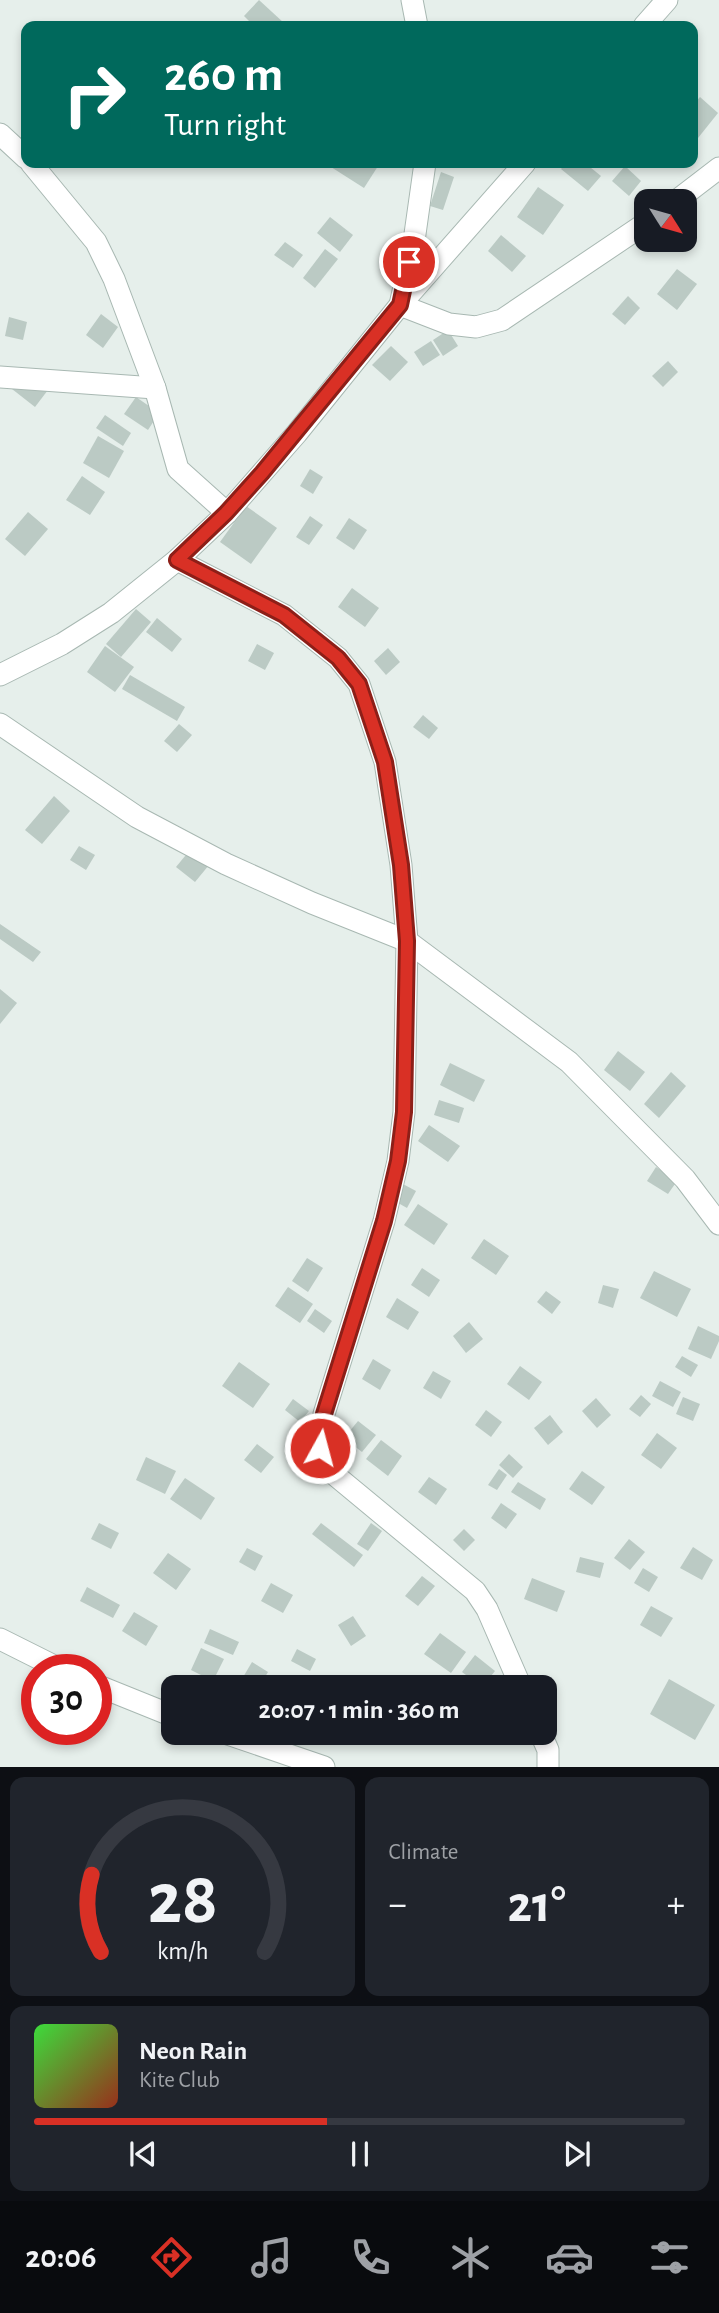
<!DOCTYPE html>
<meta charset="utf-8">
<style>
:root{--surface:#171b24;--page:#20242c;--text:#f1f3f6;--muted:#9ea1a6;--line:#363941;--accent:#d93025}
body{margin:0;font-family:"Alegreya Sans",sans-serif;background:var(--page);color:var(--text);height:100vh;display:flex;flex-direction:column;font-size:26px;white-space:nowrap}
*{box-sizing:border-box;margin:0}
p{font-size:23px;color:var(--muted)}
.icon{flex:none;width:38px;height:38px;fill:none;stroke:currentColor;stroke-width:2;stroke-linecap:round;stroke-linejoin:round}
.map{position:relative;height:1767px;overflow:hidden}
.panel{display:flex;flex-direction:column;gap:10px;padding:10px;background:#0d0f14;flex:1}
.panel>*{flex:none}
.guide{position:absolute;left:21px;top:21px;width:677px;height:147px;border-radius:14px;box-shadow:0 4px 10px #0003;background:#00695c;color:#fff;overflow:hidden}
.needle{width:46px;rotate:127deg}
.tools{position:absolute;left:634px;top:189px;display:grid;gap:14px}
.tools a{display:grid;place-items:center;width:63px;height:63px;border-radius:14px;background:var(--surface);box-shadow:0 4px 10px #0003;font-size:35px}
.speed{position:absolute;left:21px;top:1654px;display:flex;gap:14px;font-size:35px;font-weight:700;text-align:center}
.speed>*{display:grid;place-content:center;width:91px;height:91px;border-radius:50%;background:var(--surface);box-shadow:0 4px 10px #0003;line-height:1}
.speed .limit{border:10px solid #d22;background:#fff;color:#111}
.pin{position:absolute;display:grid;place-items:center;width:60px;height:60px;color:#fff;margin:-30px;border:4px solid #fff;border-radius:50%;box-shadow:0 2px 7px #0007}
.me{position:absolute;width:77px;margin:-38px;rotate:7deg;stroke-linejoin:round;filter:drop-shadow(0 0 5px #0008)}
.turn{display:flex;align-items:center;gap:24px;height:147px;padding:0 28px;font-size:32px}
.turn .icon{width:91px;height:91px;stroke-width:2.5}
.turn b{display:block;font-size:49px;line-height:60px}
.big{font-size:52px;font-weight:700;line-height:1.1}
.panel .card{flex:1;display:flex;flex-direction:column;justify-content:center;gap:10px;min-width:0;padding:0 24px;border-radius:14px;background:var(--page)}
.panel .dial{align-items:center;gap:0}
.dial svg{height:182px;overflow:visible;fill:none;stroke:var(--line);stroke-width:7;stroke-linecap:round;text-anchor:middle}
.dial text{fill:var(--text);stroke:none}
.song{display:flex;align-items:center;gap:21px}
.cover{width:84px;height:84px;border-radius:10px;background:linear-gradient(135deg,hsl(120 70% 55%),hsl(10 70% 35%))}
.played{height:7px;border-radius:4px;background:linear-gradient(90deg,var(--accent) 45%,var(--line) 45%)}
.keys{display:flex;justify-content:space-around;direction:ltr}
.heat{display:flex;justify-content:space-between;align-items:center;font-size:38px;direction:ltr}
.panel .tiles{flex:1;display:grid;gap:10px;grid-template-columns:1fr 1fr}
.card:last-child{grid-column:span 2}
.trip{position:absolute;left:161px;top:1675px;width:396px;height:70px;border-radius:14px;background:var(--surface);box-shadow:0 4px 10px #0003;font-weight:700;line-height:70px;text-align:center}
.tabs{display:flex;height:112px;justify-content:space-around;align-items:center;background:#090b0e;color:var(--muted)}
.tabs .icon{width:49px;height:49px}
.tabs .on{color:var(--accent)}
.tabs b{font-size:32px;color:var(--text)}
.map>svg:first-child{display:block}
.building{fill:#bbcac4}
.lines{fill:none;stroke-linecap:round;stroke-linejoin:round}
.minor-casing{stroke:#a8b8b2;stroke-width:23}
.tertiary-casing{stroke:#a8b8b2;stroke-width:23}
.minor{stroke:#fff;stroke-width:21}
.tertiary{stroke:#fff;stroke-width:21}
.route-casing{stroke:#8d1f18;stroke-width:18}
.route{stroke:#d93025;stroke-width:12}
</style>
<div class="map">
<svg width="719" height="1767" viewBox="0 0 719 1767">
<rect width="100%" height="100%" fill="#e6efeb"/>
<g class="building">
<polygon points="259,0 284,23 281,26 254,26 244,16"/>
<polygon points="700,97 718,113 698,138 693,133 693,105"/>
<polygon points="334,163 380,163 364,188 331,167"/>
<polygon points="566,163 585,163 601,176 588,191 561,169"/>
<polygon points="625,166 641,181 629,196 612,181"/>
<polygon points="441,172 454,177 443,210 430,206"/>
<polygon points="538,187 564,205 543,235 517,217"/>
<polygon points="330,217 353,235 340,252 317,233"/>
<polygon points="501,235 526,256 512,272 488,251"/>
<polygon points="285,242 303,255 293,268 274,255"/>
<polygon points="325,249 338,259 315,288 303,278"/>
<polygon points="677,269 697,284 677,310 657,294"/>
<polygon points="628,296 640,308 625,325 612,314"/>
<polygon points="101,314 118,327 103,348 86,335"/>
<polygon points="9,317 27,322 23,340 5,336"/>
<polygon points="448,330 458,346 443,356 433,340"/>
<polygon points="431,341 440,355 423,366 414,352"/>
<polygon points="391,346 408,362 390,381 372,365"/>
<polygon points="668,361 678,372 663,387 652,376"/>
<polygon points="28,368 51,386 35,407 12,389"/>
<polygon points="136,397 159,413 148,430 124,414"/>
<polygon points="105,415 131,433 123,446 96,428"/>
<polygon points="98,436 124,451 109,478 83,463"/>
<polygon points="310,469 323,477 313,494 300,486"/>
<polygon points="82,476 105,492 90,515 66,500"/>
<polygon points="246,506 277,528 251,564 220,542"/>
<polygon points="28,512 48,529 25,556 5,539"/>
<polygon points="310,516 323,525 309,545 296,537"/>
<polygon points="349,518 367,530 354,550 336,538"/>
<polygon points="352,588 379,608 365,627 338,607"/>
<polygon points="136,609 151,622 121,657 106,644"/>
<polygon points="157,618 182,639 172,652 146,632"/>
<polygon points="257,644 274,653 265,670 248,661"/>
<polygon points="105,646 134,667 115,692 87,672"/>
<polygon points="388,648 400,662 386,675 374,661"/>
<polygon points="130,675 185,707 177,721 122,689"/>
<polygon points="423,715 438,728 429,739 413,727"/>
<polygon points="179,724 192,735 177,752 164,741"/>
<polygon points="54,796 70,811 42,844 25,830"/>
<polygon points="79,846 95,855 86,870 70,860"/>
<polygon points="190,850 209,865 195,882 176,867"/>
<polygon points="0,924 41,952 33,962 0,939"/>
<polygon points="0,989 17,1003 0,1024"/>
<polygon points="618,1051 645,1072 630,1091 604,1070"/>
<polygon points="450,1063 485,1080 474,1102 440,1085"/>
<polygon points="671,1072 686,1086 659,1118 644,1104"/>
<polygon points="439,1100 464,1108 459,1123 434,1115"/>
<polygon points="429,1125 460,1146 448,1162 418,1141"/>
<polygon points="656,1167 677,1181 668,1194 647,1181"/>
<polygon points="401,1183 416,1191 407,1208 391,1199"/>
<polygon points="418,1204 448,1224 434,1245 404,1225"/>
<polygon points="484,1239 509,1256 496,1275 471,1258"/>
<polygon points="307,1258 323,1268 308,1292 292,1281"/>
<polygon points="422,1268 440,1280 429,1297 411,1285"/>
<polygon points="654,1271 691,1289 677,1317 640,1298"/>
<polygon points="603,1285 619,1289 613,1308 598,1303"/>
<polygon points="288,1287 313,1304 300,1323 275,1306"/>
<polygon points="546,1291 561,1302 552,1314 537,1302"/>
<polygon points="397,1298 419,1312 408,1330 386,1317"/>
<polygon points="315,1309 332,1321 324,1333 307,1321"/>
<polygon points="469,1322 483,1339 466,1353 453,1336"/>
<polygon points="698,1326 719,1336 719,1341 711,1359 688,1349"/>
<polygon points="682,1356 698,1365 691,1377 675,1367"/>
<polygon points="373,1359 391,1370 380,1390 362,1379"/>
<polygon points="239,1362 270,1384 253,1408 222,1386"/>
<polygon points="520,1366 542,1382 529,1400 507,1384"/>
<polygon points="433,1371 451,1381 441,1399 423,1388"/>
<polygon points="660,1381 681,1392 673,1407 652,1396"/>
<polygon points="641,1395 651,1404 640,1417 629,1409"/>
<polygon points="683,1397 700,1404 693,1421 676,1414"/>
<polygon points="596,1398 611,1415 597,1428 582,1411"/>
<polygon points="293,1399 309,1411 300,1422 285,1410"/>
<polygon points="486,1410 502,1422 491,1437 475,1425"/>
<polygon points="550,1415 563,1432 548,1445 534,1428"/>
<polygon points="358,1421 376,1435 362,1452 344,1438"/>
<polygon points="657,1433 677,1448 661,1469 641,1455"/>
<polygon points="381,1440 402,1456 388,1476 366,1459"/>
<polygon points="257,1444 274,1457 261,1473 244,1460"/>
<polygon points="509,1454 523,1467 513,1478 499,1465"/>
<polygon points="146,1457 176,1471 165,1494 136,1480"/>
<polygon points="499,1469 507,1475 497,1490 488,1485"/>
<polygon points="582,1471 605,1487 592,1505 569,1489"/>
<polygon points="429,1477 447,1489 436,1505 418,1492"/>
<polygon points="185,1478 215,1498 201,1520 170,1499"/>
<polygon points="518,1482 546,1499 540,1510 511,1492"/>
<polygon points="501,1503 517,1514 506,1529 491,1518"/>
<polygon points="99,1523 119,1533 111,1549 91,1539"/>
<polygon points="321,1523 363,1555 354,1567 312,1534"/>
<polygon points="371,1523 382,1531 368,1551 357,1544"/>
<polygon points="464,1529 475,1540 464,1551 453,1540"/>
<polygon points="629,1539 645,1552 630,1570 614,1558"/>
<polygon points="693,1547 713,1560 702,1580 680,1568"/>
<polygon points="247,1548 263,1556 255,1571 239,1562"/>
<polygon points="168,1553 191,1569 176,1590 153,1573"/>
<polygon points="580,1557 604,1563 600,1578 576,1572"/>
<polygon points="643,1568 658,1577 649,1592 634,1583"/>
<polygon points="422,1576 435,1586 418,1606 405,1596"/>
<polygon points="532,1578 565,1591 557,1612 524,1599"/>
<polygon points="271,1583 293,1595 283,1613 261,1601"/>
<polygon points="87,1587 120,1605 113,1618 80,1601"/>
<polygon points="651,1606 673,1618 661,1637 640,1625"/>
<polygon points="134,1612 158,1626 146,1646 122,1631"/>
<polygon points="353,1616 366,1636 351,1646 338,1625"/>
<polygon points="210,1629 239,1642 233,1655 204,1643"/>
<polygon points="440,1633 466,1652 451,1673 424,1654"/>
<polygon points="201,1648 224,1659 213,1681 191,1670"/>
<polygon points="297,1649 316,1659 310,1671 291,1661"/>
<polygon points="475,1655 495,1671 482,1687 462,1672"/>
<polygon points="252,1662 268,1672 259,1687 243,1687 239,1684"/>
<polygon points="316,1678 332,1687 311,1687"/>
<polygon points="669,1679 715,1705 695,1740 650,1714"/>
</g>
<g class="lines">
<g class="minor-casing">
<g id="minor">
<polyline points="412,0 417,26"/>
<polyline points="0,134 26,158"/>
<polyline points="31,163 96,242 114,279 155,388 178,469 227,513"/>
<polyline points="425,163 414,241 400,305 449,324 476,327 502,320 646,223"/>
<polyline points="676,201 719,168"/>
<polyline points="0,377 155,388"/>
<polyline points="177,560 284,615 338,658 359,684 385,762 401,865 407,941 404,1112 398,1161 384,1221 324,1414 320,1448 330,1471 475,1591 487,1609 521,1687"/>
<polyline points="0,724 137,817 226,864 312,903 407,941 569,1062 685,1179 719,1224"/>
<polyline points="0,1639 62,1670"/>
<polyline points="96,1685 173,1716"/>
<polyline points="222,1732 324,1767"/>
<polyline points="540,1732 548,1750 548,1767"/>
</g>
</g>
<g class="tertiary-casing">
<g id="tertiary">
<polyline points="644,26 667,0"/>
<polyline points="0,675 62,644 111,613 177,560 227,513 297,433 400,305 525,163"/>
</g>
</g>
<use href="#minor" class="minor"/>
<use href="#tertiary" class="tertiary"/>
</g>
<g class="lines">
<g class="route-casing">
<polyline id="route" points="320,1448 324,1414 384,1221 398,1161 404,1112 407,941 401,865 385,762 359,684 338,658 284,615 177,560 226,513 262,473 400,305 409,262"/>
</g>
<use href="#route" class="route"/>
</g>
</svg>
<div class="tools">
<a><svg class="needle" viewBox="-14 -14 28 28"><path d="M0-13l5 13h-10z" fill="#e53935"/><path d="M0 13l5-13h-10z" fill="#9ea1a6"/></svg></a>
</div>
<div class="speed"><div class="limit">30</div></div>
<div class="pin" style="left:409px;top:262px;background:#d93025"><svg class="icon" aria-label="arrive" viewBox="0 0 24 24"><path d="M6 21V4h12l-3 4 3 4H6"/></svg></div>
<svg class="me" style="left:320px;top:1448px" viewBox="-20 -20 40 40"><circle r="17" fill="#d93025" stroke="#fff" stroke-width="3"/><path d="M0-11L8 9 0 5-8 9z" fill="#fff"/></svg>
<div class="trip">20:07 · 1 min · 360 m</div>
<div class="guide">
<div class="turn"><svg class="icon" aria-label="right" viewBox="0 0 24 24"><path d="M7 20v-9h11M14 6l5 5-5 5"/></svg><div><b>260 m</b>Turn right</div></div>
</div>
</div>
<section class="panel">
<div class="tiles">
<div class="card dial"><svg viewBox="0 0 100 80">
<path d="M14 69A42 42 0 1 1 86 69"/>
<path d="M14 69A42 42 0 0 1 10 35" stroke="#d93025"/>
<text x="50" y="56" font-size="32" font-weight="700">28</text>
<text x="50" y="72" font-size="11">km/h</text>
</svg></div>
<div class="card"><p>Climate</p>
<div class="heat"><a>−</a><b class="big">21°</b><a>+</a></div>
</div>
<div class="card">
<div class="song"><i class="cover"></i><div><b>Neon Rain</b><p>Kite Club</p></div></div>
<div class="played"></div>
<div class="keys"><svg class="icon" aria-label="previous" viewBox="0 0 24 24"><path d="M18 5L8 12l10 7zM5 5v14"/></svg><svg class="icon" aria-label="pause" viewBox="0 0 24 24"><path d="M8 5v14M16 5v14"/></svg><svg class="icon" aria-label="next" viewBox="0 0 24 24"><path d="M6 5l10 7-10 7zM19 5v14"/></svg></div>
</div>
</div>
</section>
<nav class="tabs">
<b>20:06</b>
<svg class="icon on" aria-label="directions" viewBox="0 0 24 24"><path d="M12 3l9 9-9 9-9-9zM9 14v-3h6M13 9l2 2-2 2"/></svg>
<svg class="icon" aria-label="music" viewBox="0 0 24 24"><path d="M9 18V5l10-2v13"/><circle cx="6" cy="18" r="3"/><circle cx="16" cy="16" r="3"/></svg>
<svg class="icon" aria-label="phone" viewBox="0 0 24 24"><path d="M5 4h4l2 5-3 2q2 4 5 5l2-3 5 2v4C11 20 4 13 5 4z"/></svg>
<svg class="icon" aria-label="climate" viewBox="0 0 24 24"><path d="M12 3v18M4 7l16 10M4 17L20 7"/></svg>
<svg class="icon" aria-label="car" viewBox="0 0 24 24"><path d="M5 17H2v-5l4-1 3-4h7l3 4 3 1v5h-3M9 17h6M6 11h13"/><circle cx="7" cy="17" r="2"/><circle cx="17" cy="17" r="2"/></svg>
<svg class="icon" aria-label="filters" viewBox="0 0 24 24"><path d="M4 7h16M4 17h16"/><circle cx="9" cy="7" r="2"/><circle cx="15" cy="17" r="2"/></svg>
</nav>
